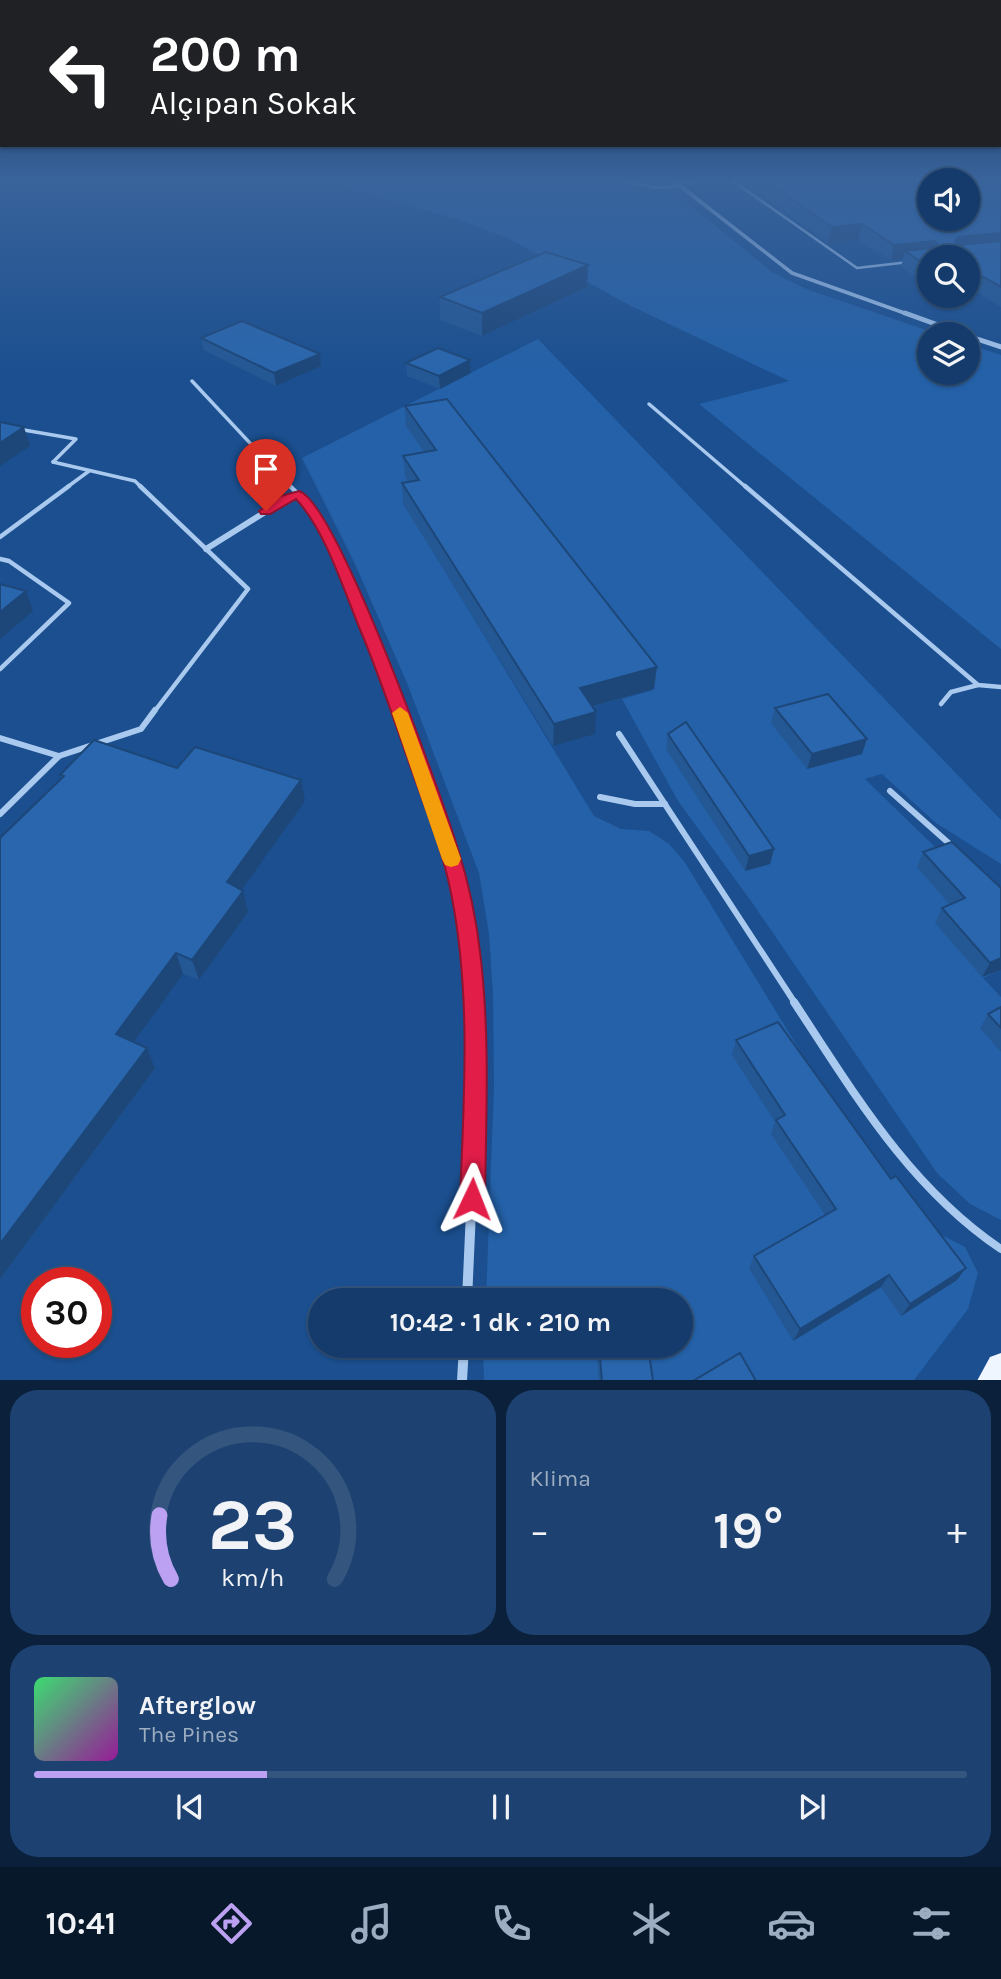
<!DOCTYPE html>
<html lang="tr">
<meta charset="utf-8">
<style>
:root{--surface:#143b6b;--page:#1d4271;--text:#f1f3f6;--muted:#9dadc1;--line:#33557e;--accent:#bca0f2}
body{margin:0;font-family:Karla,sans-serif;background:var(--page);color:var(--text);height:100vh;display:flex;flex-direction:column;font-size:26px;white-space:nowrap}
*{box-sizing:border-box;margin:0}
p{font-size:23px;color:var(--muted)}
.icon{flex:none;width:38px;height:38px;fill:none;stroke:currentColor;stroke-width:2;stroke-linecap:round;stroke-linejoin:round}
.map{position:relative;height:1380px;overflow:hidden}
.details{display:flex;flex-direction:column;gap:10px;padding:10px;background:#0b203b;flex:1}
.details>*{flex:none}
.hud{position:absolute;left:0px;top:0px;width:1001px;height:147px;box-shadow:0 2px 5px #0004,0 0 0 2px var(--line);background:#202124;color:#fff;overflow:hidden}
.controls{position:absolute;left:917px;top:168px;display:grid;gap:14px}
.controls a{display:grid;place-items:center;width:63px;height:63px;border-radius:50%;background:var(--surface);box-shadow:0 2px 5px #0004,0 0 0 2px var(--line);font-size:35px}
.speed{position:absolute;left:21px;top:1267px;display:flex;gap:14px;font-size:35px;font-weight:700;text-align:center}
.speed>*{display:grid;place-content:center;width:91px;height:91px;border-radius:50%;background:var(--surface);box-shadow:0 2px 5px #0004,0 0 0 2px var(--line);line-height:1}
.speed .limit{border:10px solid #d22;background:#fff;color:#111}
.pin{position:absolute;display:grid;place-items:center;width:60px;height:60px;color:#fff;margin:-72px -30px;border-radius:50% 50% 50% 0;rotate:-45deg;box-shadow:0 0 7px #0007}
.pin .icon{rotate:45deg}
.me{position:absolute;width:77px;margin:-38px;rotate:2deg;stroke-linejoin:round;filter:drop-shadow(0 0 5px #0008)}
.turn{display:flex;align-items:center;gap:24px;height:147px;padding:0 35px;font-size:32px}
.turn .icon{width:91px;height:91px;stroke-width:2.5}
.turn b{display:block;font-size:49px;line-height:60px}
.big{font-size:52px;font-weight:700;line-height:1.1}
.details .card{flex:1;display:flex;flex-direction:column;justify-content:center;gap:10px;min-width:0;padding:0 24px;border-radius:28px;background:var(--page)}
.details .dial{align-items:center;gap:0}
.dial svg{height:182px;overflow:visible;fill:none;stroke:var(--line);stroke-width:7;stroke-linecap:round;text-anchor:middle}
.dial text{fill:var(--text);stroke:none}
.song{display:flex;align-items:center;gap:21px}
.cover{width:84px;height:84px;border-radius:10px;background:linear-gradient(135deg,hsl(140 70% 55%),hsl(300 70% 35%))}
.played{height:7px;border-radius:4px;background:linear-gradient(90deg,var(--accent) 25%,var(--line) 25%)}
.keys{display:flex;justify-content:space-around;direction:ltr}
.heat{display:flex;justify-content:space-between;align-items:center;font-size:38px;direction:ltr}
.details .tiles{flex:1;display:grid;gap:10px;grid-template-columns:1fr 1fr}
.card:last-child{grid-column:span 2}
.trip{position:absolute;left:308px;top:1288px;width:385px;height:70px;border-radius:35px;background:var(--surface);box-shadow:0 2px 5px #0004,0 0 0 2px var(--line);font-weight:700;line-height:70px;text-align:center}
.tab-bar{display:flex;height:112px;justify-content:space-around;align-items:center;background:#08182b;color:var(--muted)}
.tab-bar .icon{width:49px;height:49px}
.tab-bar .selected{color:var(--accent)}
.tab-bar b{font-size:32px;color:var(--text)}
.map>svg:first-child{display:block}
.green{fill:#2461a8}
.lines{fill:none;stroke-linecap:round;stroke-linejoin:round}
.lane-far4{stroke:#a9c9ee;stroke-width:2.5}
.lane-far3{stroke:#a9c9ee;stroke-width:3.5}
.lane-far2{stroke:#a9c9ee;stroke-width:4.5}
.lane-far1{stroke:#a9c9ee;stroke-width:6}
.lane{stroke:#a9c9ee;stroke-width:8}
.street-far4{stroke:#a9c9ee;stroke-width:3.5}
.street-far3{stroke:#a9c9ee;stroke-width:5}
.street-far2{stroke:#a9c9ee;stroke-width:6}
.street-far1{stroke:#a9c9ee;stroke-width:8}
.street{stroke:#a9c9ee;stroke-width:10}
.primary{fill:#f0f6ff;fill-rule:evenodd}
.wall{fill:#245895}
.shaded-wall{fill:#1d4779}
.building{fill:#2a66ad;stroke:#1d4779;stroke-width:2}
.route{fill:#e11d48;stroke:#92132f;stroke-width:2}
.slow{fill:#f59e0b}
</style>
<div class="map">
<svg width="1001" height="1381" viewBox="0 0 1001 1381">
<rect width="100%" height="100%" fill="#1b4f8f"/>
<g class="green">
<polygon points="325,181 619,181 630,184 627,189 676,194 772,272 806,289 938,334 929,334 929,373 968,373 968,344 1001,355 1001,649 699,404 789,381 629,305 508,238 460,220"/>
<polygon points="538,339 1001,820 1001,864 936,823 882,774 865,779 1001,911 1001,970 983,978 1001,997 1001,1220 970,1204 937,1173 751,901 678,801 622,699 653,690 437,470 405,476 420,500 404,504 594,816 621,829 649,831 668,843 684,861 802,1054 873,1162 936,1232 965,1247 978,1273 968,1309 914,1380 484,1380 483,1346 681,1346 681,1300 486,1300 494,1086 493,994 489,934 479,873 407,683 355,564 302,458"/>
</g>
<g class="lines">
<g class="lane-far4">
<polyline points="625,181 656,188 680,186"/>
<polyline points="733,181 857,268 909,262"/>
<polyline points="677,183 698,181"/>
</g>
<g class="lane-far3">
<polyline points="192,381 292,488"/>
<polyline points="649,404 747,488"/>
<polyline points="18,429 76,439 53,462"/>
<polyline points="53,462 135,481 142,488"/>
<polyline points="66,488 89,471"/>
</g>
<g class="lane-far2">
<polyline points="140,486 248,589 154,712"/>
<polyline points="290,486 299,495"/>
<polyline points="745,486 978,685 1001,687"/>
<polyline points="0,537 69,486"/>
<polyline points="0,559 9,561 69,603 0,669"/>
<polyline points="941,704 951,692 978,685"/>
</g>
<g class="lane-far1">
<polyline points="619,734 795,1003"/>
<polyline points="0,738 59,756 0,814"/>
<polyline points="59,756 141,729 155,710"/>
<polyline points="890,791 953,847"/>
<polyline points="600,797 635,804 665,804"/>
</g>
<path class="lane" d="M 794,1002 C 854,1093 909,1187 1001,1249"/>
<polyline class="street-far4" points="674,181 792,273 910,315"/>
<g class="street-far3">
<polyline points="905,313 963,334"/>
<polyline points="968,336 1001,347"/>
</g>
<path class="street-far2" d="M 206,549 L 286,499 L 299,495 C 345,550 375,644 400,712"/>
<path class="street-far1" d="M 400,710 C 420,766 444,822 458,880 C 467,920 471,962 474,1003"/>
<g class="street">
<polyline points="467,1300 476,1100 474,1002"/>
<polyline points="462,1381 464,1346"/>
</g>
<polygon class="primary" points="1001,1353 1001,1381 977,1381 990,1357"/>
</g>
<g class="wall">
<polygon points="744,181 1001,181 1001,307 973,290 968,291 968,257 929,257 929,286 901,267 903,259 891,260 858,240 828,243"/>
<polygon points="588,265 587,287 482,336 440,320 440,297"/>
<polygon points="201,338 320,354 321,366 276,386 204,350"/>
<polygon points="470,360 471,373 440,389 407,376 406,363"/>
<polygon points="405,406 654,689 593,707 595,734 553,746 403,504 402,483 408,482 405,476 403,456 424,452 406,426"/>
<polygon points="775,708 862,754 807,769 771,723"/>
<polygon points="668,734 774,849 770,864 745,871 666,749"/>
<polygon points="177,768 305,801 241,890 248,912 199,980 183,974 133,1042 147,1048 155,1068 0,1279 0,838 61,779 60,775"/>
<polygon points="923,852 1001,888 1001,970 982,977 935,923 942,908 950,905 917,867"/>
<polygon points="1001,1007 1001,1052 980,1028 988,1014"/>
<polygon points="736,1040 957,1280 901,1316 881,1287 793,1341 749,1268 754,1256 825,1215 771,1134 775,1122 732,1055"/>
<polygon points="596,1346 648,1346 653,1381 599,1381"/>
</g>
<g class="shaded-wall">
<polygon points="862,224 858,240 828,243 832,227"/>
<polygon points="1001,233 1001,247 954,253 955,242 958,237"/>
<polygon points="935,241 931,257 905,251 903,259 891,260 894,245"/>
<polygon points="588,265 587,287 482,336 482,313"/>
<polygon points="978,274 973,290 968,291 968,275"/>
<polygon points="320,354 321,366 276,386 274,373"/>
<polygon points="470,360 471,373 440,389 439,376"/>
<polygon points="24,427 30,446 0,466 0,443"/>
<polygon points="26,591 33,611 0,639 0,612"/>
<polygon points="657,667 654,689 579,710 580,688"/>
<polygon points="596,712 595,734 553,746 554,724"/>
<polygon points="867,739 862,754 807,769 812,754"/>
<polygon points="301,780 305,801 233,902 227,882"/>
<polygon points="774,849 770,864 745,871 749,856"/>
<polygon points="243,891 248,912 199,980 192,960"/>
<polygon points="176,953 183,974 125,1054 116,1034"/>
<polygon points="1001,958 1001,970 982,977 990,963"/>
<polygon points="147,1048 155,1068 0,1279 0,1244"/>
<polygon points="966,1268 957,1280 901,1316 910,1304"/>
<polygon points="889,1275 881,1287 793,1341 800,1329"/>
</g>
<g class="building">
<polygon points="766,181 929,181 929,219 968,219 968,181 1001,181 1001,233 958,237 955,242 959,245 1001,241 1001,287 978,274 968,275 968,257 929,257 929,267 905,251 934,248 937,244 935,241 894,245 862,224 832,227"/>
<polygon points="546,252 588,265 482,313 440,297"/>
<polygon points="242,321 320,354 274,373 201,338"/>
<polygon points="438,348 470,360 439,376 406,363"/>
<polygon points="447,399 657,667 580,688 596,712 554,724 402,483 419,480 403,456 436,450 405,406"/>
<polygon points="0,422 24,427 0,443"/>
<polygon points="0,584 26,591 0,612"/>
<polygon points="828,694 867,739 812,754 775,708"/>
<polygon points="686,722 774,849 749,856 668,734"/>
<polygon points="94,740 177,768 195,747 301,780 227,882 243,891 192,960 176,953 116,1034 147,1048 0,1244 0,838 64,776 60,775"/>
<polygon points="952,842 1001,888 1001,958 990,963 942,908 965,898 923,852"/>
<polygon points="1001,1007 1001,1028 988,1014"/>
<polygon points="778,1022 891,1179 896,1176 966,1268 910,1304 889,1275 800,1329 754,1256 836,1209 776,1120 785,1115 736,1040"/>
<polygon points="599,1346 648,1346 653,1381 602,1381"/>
<polygon points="740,1353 756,1381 693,1381"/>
</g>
<linearGradient id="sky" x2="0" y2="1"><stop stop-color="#0f2b4f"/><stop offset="0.48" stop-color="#39639b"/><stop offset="1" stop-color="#39639b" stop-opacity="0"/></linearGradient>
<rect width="1001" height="374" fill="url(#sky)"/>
<path class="route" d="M 299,491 C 337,503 441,795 457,846 C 469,883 477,922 481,960 C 490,1040 486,1119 485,1199 L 481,1208 L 472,1211 L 464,1208 L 460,1199 C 464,1099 471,997 452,898 C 444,854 427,813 412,771 C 395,723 379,674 359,627 C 343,588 325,530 296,499 L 270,514 L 261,514 L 259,511 L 281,496 Z"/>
<polygon class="slow" points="400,707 408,713 461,859 458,865 451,867 445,865 442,859 392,713"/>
</svg>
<div class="controls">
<a><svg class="icon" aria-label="sound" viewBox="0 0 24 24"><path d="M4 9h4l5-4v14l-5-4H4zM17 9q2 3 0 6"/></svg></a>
<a><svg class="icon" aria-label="search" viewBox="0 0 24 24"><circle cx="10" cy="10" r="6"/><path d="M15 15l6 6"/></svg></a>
<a><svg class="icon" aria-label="layers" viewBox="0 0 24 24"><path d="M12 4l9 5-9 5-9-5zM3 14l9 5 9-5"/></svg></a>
</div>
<div class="speed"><div class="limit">30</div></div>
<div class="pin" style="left:266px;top:511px;background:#d93025"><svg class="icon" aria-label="arrive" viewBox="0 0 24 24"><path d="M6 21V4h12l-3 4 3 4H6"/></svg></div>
<svg class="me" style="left:472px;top:1199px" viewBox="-20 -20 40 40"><path d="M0-17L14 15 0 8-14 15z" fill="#e11d48" stroke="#fff" stroke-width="4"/></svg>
<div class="trip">10:42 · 1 dk · 210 m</div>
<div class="hud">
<div class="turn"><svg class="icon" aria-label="left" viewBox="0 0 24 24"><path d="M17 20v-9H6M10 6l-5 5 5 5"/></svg><div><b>200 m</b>Alçıpan Sokak</div></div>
</div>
</div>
<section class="details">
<div class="tiles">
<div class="card dial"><svg viewBox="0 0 100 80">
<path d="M14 69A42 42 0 1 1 86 69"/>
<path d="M14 69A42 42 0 0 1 9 41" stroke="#bca0f2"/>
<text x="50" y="56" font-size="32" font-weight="700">23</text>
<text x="50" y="72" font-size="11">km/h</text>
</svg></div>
<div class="card"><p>Klima</p>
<div class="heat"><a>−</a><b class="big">19°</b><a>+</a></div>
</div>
<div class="card">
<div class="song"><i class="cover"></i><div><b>Afterglow</b><p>The Pines</p></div></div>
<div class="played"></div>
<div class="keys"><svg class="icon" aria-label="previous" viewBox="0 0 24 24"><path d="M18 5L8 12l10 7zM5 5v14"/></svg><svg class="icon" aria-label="pause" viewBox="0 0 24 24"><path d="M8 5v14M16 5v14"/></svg><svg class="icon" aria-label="next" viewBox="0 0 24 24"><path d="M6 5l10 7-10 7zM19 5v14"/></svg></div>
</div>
</div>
</section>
<nav class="tab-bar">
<b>10:41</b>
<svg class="icon selected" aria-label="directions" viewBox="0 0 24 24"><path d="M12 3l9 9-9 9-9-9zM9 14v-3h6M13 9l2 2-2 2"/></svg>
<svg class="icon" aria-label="music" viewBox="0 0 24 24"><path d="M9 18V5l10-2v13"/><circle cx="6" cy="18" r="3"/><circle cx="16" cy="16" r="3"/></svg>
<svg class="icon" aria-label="phone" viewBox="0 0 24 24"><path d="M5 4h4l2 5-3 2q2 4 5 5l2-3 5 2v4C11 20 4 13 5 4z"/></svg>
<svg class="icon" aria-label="climate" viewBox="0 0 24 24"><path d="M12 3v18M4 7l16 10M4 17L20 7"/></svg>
<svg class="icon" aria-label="car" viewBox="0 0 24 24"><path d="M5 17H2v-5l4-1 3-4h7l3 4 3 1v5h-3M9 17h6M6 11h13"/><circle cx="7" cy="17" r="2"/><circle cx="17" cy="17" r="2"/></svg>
<svg class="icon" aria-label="filters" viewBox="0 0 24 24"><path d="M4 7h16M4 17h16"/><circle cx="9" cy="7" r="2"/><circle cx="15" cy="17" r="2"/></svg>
</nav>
